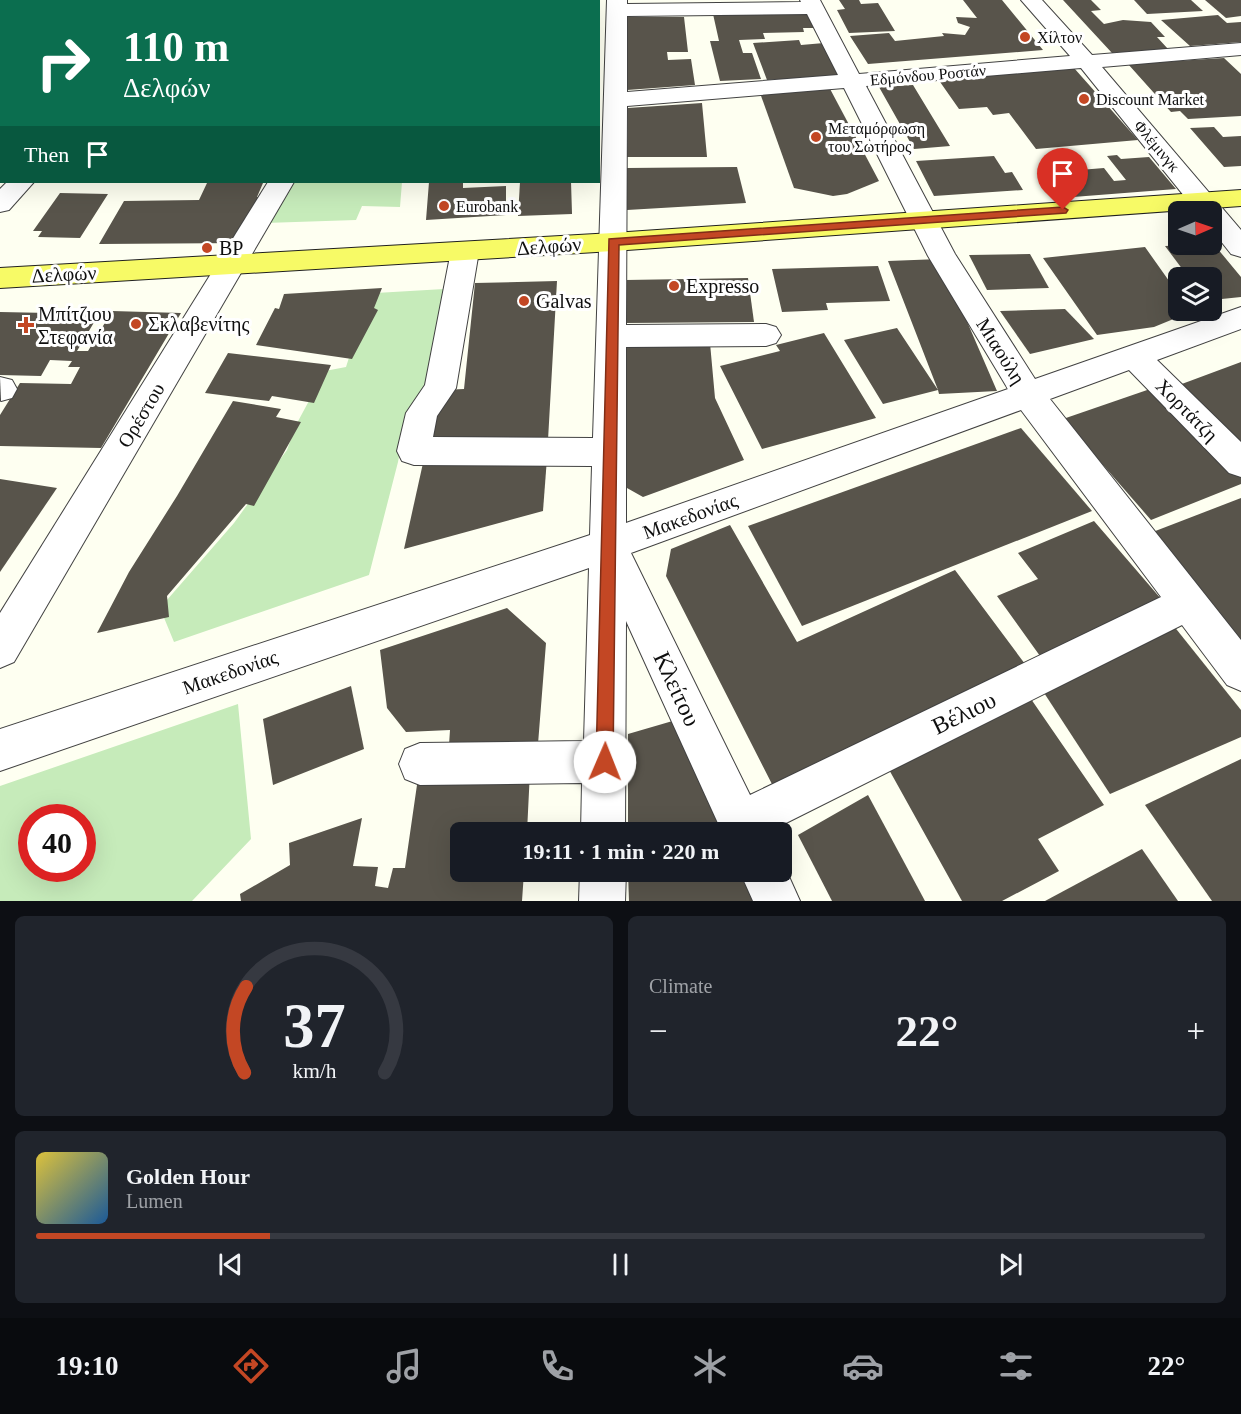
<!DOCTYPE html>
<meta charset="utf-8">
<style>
:root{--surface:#171b24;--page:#20242c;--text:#f1f3f6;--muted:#9ea1a6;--line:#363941;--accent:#c34724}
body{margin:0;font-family:Georgia,serif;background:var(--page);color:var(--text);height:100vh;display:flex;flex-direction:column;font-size:22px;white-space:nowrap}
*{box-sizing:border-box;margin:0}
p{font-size:20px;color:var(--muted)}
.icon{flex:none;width:33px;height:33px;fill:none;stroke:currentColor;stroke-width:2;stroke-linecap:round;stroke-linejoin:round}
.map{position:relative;height:901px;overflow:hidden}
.panel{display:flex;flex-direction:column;gap:15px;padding:15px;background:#0d0f14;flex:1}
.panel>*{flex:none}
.hud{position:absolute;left:0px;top:0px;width:600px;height:183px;box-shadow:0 6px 24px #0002;background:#0b6e4f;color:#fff;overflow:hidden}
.needle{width:39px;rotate:88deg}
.fabs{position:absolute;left:1168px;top:201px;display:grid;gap:12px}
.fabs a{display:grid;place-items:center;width:54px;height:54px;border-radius:9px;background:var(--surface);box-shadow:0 6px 24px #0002;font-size:30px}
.speed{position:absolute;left:18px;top:804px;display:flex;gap:12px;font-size:30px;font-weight:700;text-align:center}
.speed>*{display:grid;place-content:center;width:78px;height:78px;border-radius:50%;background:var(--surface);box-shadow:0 6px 24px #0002;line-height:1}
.speed .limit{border:9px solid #d22;background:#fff;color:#111}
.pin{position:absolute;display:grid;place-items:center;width:51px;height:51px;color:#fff;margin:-62px -26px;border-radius:50% 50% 50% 0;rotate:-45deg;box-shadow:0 0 6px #0007}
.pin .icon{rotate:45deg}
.me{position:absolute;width:66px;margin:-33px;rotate:1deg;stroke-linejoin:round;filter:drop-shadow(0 0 4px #0008)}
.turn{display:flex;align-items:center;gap:21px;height:126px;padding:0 24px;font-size:27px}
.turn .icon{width:78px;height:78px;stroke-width:2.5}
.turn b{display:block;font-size:42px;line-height:51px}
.then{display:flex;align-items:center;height:57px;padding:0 24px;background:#0003;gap:12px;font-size:22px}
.big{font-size:45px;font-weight:700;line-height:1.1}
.panel .widget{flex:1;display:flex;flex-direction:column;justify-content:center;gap:9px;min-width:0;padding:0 21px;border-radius:9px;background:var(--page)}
.panel .dial{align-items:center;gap:0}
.dial svg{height:156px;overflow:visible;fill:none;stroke:var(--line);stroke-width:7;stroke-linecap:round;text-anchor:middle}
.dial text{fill:var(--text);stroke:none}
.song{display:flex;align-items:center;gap:18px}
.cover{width:72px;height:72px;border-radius:9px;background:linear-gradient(135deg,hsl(50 70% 55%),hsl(210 70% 35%))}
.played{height:6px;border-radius:3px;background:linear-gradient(90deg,var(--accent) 20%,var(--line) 20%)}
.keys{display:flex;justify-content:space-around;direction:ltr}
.heat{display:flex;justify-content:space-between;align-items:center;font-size:33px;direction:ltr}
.panel .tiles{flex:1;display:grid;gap:15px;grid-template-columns:1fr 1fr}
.widget:last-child{grid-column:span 2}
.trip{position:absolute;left:450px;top:822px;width:342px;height:60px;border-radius:9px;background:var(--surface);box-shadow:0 6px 24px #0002;font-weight:700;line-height:60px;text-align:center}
.tabs{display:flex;height:96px;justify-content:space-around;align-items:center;background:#090b0e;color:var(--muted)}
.tabs .icon{width:42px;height:42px}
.tabs .on{color:var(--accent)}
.tabs b{font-size:27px;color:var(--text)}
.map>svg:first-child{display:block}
.green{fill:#c6ebba;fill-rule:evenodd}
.building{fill:#58544b}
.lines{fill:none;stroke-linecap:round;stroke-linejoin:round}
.minor-casing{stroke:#424242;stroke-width:2}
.major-casing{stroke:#202020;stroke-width:2}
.minor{fill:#fff;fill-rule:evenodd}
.major{fill:#f7fa66;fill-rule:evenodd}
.route{fill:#c34724;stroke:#7f2e17;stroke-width:1.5}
.poi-dot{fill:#c34724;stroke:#fff;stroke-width:2}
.labels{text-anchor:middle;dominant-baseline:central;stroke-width:6;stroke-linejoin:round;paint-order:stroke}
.far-poi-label{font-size:16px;fill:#0f0f0f;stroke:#fff;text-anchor:start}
.far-street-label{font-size:16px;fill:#0f0f0f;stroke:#fff}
.street-label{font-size:20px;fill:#0f0f0f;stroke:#fff}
.poi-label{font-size:20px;fill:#0f0f0f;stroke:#fff;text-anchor:start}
.near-street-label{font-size:24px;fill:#0f0f0f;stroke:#fff}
</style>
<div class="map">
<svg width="1241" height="901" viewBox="0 0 1241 901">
<rect width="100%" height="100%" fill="#fefff1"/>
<g class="green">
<polygon points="289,182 402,182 400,207 362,206 356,220 265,223"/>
<polygon points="444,289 430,385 406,419 398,462 369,575 174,642 160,608 234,523 287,450 296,425 325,371 346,367 354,342 376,293"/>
<path d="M 238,704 L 251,839 L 192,901 L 0,901 L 0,786 ZM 32,818 L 82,818 L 82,868 L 32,868 Z"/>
</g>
<g class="building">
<polygon points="839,0 859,0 861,4 878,3 895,31 849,33 837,10 845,9"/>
<polygon points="963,0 1002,0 1043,50 868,64 850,36 889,33 895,41 944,36 942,33 965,35 970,27 958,23 956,17 977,18"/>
<polygon points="1063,0 1091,0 1101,10 1091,11 1104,24 1123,20 1151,22 1165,37 1157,37 1168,49 1112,53"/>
<polygon points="1134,0 1191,0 1203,11 1147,14"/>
<polygon points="1205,0 1241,0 1241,16 1226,18"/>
<polygon points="814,12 820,28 803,28 804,32 763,33 765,39 739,40 743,53 752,53 761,79 720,81 710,41 719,41 713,14"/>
<polygon points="1218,15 1227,23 1241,22 1241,42 1190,46 1161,20"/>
<polygon points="628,17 684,17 688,52 667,52 668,60 691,59 695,85 627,90"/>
<polygon points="799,40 801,45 824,43 840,76 767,80 753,43"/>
<polygon points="1224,58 1241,74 1241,116 1188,119 1180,111 1171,112 1128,64"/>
<polygon points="1074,68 1138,140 1036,149 1009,113 993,115 987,107 959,109 938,79"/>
<polygon points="913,85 933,118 950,146 914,149 879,87"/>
<polygon points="829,87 879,181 847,194 833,196 794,188 760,93"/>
<polygon points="702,103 707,157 627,157 628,108"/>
<polygon points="1214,127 1223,137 1241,136 1241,166 1224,167 1190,128"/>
<polygon points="1117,155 1121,159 1149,157 1176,189 1073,197 1055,172 1104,168 1114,181 1126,180 1107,156"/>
<polygon points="994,156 1005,173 1012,172 1023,190 934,196 916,161"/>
<polygon points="737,167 746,203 627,210 627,168"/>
<polygon points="429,182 463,182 463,188 506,186 506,215 426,220"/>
<polygon points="520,182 571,182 572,214 518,216"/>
<polygon points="207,183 263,183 257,197 263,197 244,243 99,244 124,201 199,200"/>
<polygon points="60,193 108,194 80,238 38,237 42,231 33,231"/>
<polygon points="1212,242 1241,277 1241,297 1212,300 1212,278 1189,278 1165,246 1212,244"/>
<polygon points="1145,247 1179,295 1179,310 1193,311 1154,327 1097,335 1043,258"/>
<polygon points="1030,254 1049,288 987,290 969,255"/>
<polygon points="940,259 997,391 939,394 938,390 883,404 844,340 897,328 938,390 888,261"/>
<polygon points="878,266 890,301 826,303 828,310 782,312 772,269"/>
<polygon points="748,278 754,322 626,323 626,280"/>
<polygon points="557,281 548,440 431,438 442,390 464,389 475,283"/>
<polygon points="382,288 374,308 378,310 352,359 256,345 275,308 279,309 284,294"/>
<polygon points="1065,309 1094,339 1030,354 1000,311"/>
<polygon points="112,311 181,313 101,448 0,446 0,415 20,383 71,384 80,367 68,367 72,361 50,360 41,376 0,375 0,312 99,314 77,351 88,351"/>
<polygon points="824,333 876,418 762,449 720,366 780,351 776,345"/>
<polygon points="626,343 710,343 715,398 744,460 643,497 627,488"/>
<polygon points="228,353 331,365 314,403 272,396 269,401 205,393"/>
<polygon points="1241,362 1241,456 1171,388"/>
<polygon points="1153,388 1241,476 1241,484 1151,520 1063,419"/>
<polygon points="233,401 281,409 276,417 301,422 254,506 246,504 167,596 169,617 97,633 129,572 177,496"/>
<polygon points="1021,428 1092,511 802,626 748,526"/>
<polygon points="425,454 547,458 543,511 404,549"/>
<polygon points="0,479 57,488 0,572"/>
<polygon points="1241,498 1241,648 1145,535"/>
<polygon points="1094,521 1162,600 1040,656 997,596 1038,579 1018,553"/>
<polygon points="730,525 797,642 955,570 1028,668 776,792 666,576 671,549"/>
<polygon points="507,608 546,643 538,744 449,745 450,730 406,732 387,708 380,650"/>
<polygon points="1173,625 1241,710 1241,737 1110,794 1035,679"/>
<polygon points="351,686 364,749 273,785 263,719"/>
<polygon points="1031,699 1104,805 1038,839 1059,871 1002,901 962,901 887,766"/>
<polygon points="676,720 725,832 628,832 628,734"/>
<polygon points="1241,759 1241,901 1212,901 1145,805"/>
<polygon points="419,771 530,771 527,832 460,832 460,872 524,872 522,901 241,901 240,894 290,865 289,843 362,818 353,866 378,867 375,886 388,888 393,868 405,868"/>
<polygon points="868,795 925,901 832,901 798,835"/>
<polygon points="1142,849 1178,901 1045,901"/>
<polygon points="628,872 742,872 755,901 629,901"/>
</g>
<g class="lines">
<g class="minor-casing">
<g id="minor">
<polygon points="0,0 14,0 2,2 2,8"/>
<polygon points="58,0 157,0 57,2"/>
<polygon points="174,0 194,0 173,2"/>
<polygon points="378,0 398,0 377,2"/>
<path d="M 607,0 L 627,0 L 627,4 L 801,2 L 800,0 L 820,0 L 859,74 L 1070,56 L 1021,0 L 1042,0 L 1092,55 L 1241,43 L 1241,55 L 1102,67 L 1241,230 L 1241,257 L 1231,254 L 1212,230 L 1212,212 L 1197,212 L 1081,68 L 866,86 L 955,254 L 1035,379 L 1241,307 L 1241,329 L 1157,360 L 1241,442 L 1241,477 L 1229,473 L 1129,370 L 1050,399 L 1241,640 L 1241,691 L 1227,685 L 1182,625 L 768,832 L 722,832 L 626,621 L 625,832 L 581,832 L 582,783 L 420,785 L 405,779 L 399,764 L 405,749 L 420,743 L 584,741 L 589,568 L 0,771 L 0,729 L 590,535 L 592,466 L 414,465 L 402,461 L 397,451 L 406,413 L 425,385 L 451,251 L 455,244 L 465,242 L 475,244 L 479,251 L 456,388 L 437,416 L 433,437 L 593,438 ZM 807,14 L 838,75 L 627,92 L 627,16 ZM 844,88 L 928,256 L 1008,389 L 626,523 L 626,347 L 766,346 L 776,343 L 781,335 L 776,327 L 766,324 L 626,325 L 627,106 ZM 1021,410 L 1161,597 L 750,795 L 631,553 Z"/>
<polygon points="7,182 34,182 9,210 0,212 0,189"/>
<polygon points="268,182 294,182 14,662 0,668 0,613"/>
<polygon points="0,377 12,380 17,389 12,398 1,401"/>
<polygon points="782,861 800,901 753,901 740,872 782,872"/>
<polygon points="580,872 626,872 625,901 579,901"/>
</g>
</g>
<g class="major-casing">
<polygon id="major" points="1241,190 1241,206 613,251 0,288 0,268 613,233"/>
</g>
<use href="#minor" class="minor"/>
<use href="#major" class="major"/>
</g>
<polygon class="route" points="1063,207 1068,210 1066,213 619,245 613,762 611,768 605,770 598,768 596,762 609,239"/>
<g class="poi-dot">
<circle cx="1025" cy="37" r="6"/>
<circle cx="1084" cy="99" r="6"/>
<circle cx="816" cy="137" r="6"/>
<circle cx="444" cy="206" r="6"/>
<circle cx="207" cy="248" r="6"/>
<circle cx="674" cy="286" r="6"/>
<circle cx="524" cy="301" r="6"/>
<circle cx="136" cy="324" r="6"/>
<path d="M23 316h6v6h6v6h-6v6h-6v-6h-6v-6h6z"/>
</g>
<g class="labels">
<g class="far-poi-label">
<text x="1037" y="37">Χίλτον</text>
<text x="1096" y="99">Discount Market</text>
<text x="828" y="128">Μεταμόρφωση<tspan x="828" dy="18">του Σωτήρος</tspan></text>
<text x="456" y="206">Eurobank</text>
</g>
<g class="far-street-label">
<text transform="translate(928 75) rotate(-5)">Εδμόνδου Ροστάν</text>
<text transform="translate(1157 146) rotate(50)">Φλέμινγκ</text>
</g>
<g class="street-label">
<text transform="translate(549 246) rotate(-4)">Δελφών</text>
<text transform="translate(64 274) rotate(-3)">Δελφών</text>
<text transform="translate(1001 351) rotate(58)">Μιαούλη</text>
<text transform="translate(1187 410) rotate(45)">Χορτάτζη</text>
<text transform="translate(141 415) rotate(-59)">Ορέστου</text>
<text transform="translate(690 516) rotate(-20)">Μακεδονίας</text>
<text transform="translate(230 672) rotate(-19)">Μακεδονίας</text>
</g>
<g class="poi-label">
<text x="219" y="248">BP</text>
<text x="686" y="286">Expresso</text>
<text x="536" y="301">Galvas</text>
<text x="38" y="314">Μπίτζιου<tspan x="38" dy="23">Στεφανία</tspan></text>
<text x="148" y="324">Σκλαβενίτης</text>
</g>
<g class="near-street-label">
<text transform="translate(677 689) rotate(65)">Κλείτου</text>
<text transform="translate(964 713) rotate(-26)">Βέλιου</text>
</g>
</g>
</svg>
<div class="fabs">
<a><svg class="needle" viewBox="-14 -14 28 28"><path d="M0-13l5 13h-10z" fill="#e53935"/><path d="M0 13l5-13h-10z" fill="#9ea1a6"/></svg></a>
<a><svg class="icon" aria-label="layers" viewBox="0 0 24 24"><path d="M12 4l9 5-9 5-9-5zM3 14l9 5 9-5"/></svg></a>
</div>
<div class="speed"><div class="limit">40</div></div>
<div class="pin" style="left:1063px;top:210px;background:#d93025"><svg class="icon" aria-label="arrive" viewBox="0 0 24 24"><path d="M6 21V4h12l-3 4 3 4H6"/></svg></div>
<svg class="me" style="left:605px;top:762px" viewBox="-20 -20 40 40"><circle r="19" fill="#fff"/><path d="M0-13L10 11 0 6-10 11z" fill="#c34724"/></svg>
<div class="trip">19:11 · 1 min · 220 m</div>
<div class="hud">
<div class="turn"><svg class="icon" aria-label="right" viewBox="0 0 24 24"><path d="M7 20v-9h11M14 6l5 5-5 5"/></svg><div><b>110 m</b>Δελφών</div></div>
<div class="then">Then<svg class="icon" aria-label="arrive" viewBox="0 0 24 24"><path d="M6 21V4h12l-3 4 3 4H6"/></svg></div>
</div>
</div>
<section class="panel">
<div class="tiles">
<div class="widget dial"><svg viewBox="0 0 100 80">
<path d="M14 69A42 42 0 1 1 86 69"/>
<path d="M14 69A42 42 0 0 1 15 25" stroke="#c34724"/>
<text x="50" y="56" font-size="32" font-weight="700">37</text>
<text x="50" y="72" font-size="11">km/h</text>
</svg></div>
<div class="widget"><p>Climate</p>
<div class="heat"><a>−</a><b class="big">22°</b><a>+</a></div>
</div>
<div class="widget">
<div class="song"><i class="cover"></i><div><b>Golden Hour</b><p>Lumen</p></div></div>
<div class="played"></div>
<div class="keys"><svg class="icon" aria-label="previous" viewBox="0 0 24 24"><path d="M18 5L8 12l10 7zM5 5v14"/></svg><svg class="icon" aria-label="pause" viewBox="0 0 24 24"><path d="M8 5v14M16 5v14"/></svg><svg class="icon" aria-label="next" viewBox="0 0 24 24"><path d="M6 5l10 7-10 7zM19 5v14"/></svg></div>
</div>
</div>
</section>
<nav class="tabs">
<b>19:10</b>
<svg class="icon on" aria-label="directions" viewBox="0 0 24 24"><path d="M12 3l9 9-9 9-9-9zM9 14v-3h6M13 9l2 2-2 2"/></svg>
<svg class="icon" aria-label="music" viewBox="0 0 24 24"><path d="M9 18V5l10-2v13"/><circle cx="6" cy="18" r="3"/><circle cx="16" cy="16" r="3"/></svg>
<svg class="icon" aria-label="phone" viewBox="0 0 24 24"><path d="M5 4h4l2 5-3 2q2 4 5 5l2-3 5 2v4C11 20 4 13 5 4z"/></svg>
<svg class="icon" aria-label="climate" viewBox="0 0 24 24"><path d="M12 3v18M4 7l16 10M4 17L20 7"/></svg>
<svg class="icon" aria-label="car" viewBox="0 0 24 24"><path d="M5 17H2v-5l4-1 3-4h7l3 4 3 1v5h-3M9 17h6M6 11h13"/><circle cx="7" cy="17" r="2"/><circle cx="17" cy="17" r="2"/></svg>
<svg class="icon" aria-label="filters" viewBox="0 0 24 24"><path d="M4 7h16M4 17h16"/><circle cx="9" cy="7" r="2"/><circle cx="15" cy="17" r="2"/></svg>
<b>22°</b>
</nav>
